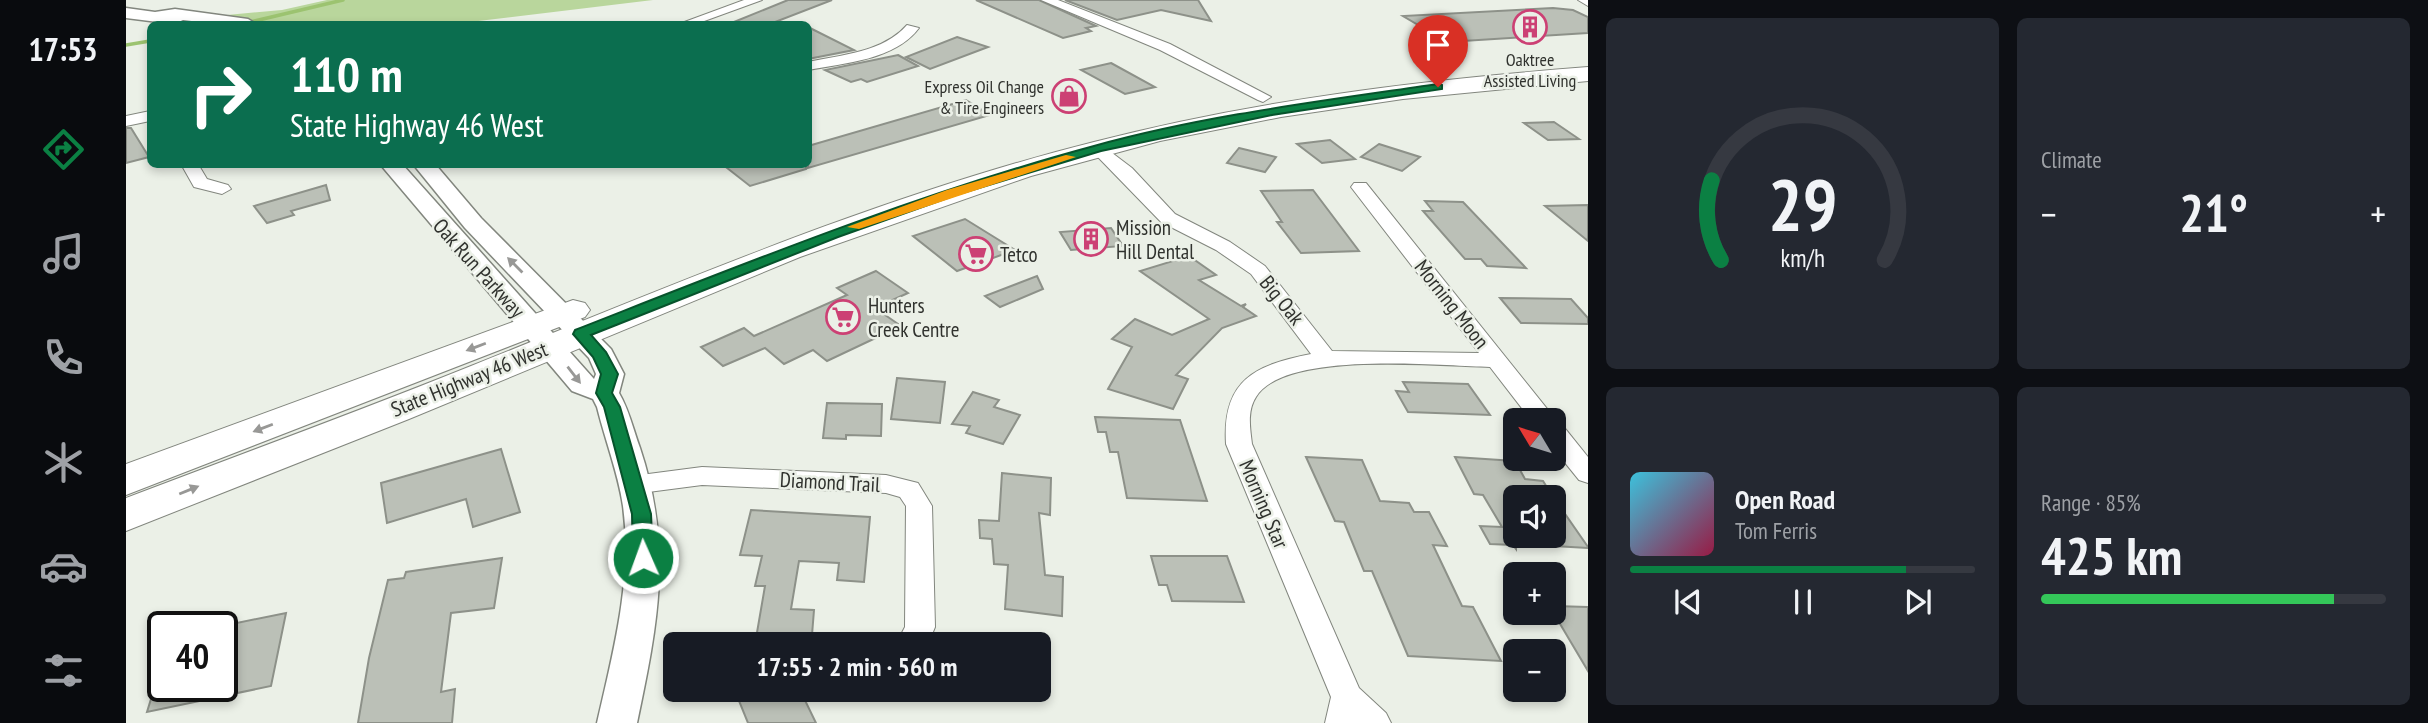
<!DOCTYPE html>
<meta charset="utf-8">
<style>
:root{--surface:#171b24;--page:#242831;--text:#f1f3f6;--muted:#9ea1a6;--line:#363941;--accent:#0b8043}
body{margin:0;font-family:"PT Sans Narrow",sans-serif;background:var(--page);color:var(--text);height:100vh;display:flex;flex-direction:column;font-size:26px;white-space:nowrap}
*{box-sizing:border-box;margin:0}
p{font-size:23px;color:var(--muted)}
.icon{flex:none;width:38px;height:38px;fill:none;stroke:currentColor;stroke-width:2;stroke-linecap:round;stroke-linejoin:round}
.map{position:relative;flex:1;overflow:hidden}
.sheet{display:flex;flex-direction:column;gap:18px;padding:18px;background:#0d0f14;width:840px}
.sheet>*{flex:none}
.hud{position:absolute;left:21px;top:21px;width:665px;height:147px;border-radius:10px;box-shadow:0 4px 10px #0003;background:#0b6e4f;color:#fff;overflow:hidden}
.needle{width:46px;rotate:308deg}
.controls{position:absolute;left:1377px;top:408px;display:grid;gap:14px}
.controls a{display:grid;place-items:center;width:63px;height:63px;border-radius:10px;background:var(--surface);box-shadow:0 4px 10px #0003;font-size:35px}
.speed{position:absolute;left:21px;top:611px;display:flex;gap:14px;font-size:35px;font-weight:700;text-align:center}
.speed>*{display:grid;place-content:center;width:91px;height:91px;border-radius:50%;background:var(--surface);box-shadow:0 4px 10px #0003;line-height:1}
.speed .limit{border:4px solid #111;border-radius:10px;background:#fff;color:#111}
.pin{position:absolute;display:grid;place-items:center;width:60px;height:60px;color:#fff;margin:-72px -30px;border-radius:50% 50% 50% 0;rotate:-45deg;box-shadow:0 0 7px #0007}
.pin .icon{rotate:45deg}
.me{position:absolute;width:77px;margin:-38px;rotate:358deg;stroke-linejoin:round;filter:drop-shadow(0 0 5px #0008)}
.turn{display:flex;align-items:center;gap:24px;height:147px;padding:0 28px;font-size:32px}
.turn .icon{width:91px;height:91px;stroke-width:2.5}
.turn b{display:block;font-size:49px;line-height:60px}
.big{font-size:52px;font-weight:700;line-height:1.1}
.sheet .tile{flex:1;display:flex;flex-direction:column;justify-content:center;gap:10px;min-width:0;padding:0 24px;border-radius:10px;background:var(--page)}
.sheet .dial{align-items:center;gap:0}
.dial svg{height:182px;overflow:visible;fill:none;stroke:var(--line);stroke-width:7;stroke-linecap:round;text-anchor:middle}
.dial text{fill:var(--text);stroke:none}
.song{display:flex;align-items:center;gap:21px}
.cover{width:84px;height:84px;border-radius:10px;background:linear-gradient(135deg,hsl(190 70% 55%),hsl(340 70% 35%))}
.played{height:7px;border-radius:4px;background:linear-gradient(90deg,var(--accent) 80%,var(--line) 80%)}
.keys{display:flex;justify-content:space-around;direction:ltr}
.heat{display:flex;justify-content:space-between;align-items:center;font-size:38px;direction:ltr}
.charge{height:10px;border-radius:5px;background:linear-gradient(90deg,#34c759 85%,var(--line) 0)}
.sheet .tiles{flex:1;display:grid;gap:18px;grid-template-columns:repeat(2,1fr)}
.trip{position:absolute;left:537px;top:632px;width:388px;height:70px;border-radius:10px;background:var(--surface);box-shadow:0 4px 10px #0003;font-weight:700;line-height:70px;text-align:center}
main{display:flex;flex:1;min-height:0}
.tab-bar{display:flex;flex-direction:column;width:126px;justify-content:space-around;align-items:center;background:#090b0e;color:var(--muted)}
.tab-bar .icon{width:49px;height:49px}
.tab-bar .current{color:var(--accent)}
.tab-bar b{font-size:32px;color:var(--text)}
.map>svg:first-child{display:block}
.green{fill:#b9d69c}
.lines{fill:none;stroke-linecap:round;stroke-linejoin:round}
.stream{stroke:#9cc370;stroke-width:3.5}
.building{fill:#bbc0b7;stroke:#8d9189;stroke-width:2}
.minor-casing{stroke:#82867e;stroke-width:2}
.tertiary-casing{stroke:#82867e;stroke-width:3}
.primary-casing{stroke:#82867e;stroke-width:2}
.minor{fill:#fff;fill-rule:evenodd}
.tertiary{fill:#fff;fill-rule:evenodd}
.primary{fill:#fff;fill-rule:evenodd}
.oneway{fill:#989896}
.route{fill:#0b8043;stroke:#07532c;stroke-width:2}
.slow{fill:#f59e0b}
.labels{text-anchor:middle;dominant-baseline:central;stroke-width:5;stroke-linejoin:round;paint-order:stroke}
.far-poi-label{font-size:18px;fill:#30322e;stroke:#ebf0e7}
.poi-label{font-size:21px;fill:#30322e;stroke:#ebf0e7;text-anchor:start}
.street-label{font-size:21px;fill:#30322e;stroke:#ebf0e7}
</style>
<main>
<nav class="tab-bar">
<b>17:53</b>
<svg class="icon current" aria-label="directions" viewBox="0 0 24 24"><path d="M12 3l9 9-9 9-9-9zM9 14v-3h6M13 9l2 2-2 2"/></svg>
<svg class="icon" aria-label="music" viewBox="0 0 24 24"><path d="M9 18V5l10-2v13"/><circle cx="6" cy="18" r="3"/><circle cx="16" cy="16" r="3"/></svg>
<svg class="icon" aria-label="phone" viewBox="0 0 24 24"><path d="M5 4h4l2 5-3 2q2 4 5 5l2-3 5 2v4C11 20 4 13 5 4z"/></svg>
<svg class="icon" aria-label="climate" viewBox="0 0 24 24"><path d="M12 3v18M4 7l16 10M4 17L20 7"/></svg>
<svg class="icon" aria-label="car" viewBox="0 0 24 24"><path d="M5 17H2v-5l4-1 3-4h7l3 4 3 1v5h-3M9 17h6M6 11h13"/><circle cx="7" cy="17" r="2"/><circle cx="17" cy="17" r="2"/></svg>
<svg class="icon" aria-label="filters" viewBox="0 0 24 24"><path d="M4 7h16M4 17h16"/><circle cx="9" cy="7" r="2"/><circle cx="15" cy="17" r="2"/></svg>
</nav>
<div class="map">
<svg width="1462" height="723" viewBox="0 0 1462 723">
<rect width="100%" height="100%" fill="#ebf0e7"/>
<polygon class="green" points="201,0 527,0 327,24 138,24 101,15 156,10"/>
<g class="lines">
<g class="stream">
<polyline points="116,24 217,0"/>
<polyline points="0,45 24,41"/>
</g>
</g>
<g class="building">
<polygon points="662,0 706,0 644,24 603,24"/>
<polygon points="850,0 913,0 970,26 960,28 965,31 937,38"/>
<polygon points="939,0 1072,0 1085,21 1035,10 991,20"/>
<polygon points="1427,8 1447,10 1462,17 1462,33 1321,42 1277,16"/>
<polygon points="682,27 728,50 682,59"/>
<polygon points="831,37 862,47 804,69 780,57"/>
<polygon points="772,55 792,66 741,82 735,79 725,82 699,70"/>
<polygon points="985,63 1029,87 999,94 955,70"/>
<polygon points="840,100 864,115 682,168 682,146"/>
<polygon points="1428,122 1453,139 1422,140 1398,123"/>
<polygon points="0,128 5,128 23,157 0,163"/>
<polygon points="1204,140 1229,159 1196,163 1171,144"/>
<polygon points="1253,144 1294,157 1276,171 1235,157"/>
<polygon points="1113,148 1150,157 1139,172 1101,163"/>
<polygon points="596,164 680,164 680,169 624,186"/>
<polygon points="200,185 204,200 165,211 168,215 141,223 128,206"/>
<polygon points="1187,190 1233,251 1175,253 1151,222 1156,222 1135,191"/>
<polygon points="1299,201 1337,202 1400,268 1361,266 1355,259 1339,259 1297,211 1307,211"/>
<polygon points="1462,205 1462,241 1419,206"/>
<polygon points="839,219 889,250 831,271 787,236"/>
<polygon points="985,228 997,246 945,250 934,232"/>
<polygon points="1063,256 1090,275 1073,280 1115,306 1120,304 1117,307 1130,316 1096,328 1050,375 1062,379 1047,409 982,389 1006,347 986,339 1009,319 1046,335 1083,319 1014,271"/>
<polygon points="750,271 782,293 749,308 775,326 701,361 687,350 658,364 639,348 597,366 575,347 618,328 628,336 721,295 711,288"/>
<polygon points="911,276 917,289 874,307 859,296"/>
<polygon points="1374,298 1445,299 1462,318 1462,324 1395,323"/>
<polygon points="771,378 819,382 814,423 765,419"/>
<polygon points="1277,382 1342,384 1364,415 1282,412 1270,391 1283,392"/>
<polygon points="847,392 873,400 868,407 894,415 877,444 840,433 844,426 826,424"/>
<polygon points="701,403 756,404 755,436 720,435 720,439 697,438"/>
<polygon points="969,417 1054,420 1081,501 1001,498 992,452 984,452 980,432 972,432"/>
<polygon points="375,449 394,512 347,527 340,499 261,523 255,483"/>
<polygon points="1180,457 1236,460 1254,501 1283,503 1288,512 1303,512 1321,546 1307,545 1336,606 1347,607 1375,661 1282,656 1246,571 1238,571 1218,522 1209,521"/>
<polygon points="1329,457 1389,461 1399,479 1417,481 1427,497 1390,497 1390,549 1387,545 1364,544 1354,526 1376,527 1357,495 1348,494"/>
<polygon points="876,473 925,478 924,515 913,513 919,575 937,577 936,616 879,609 882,565 868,564 866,539 854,538 853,520 873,521"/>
<polygon points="1428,498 1462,547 1462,548 1428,546"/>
<polygon points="625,510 744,517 738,582 711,580 713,563 673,561 665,609 688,610 686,635 669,634 668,644 629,644 639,586 629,586 636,556 614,555"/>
<polygon points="1025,556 1101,556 1118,602 1046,601 1041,585 1033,585"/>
<polygon points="376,558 368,608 325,613 315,692 329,689 326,723 232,723 243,658 262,580 278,578 280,572"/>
<polygon points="1428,606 1462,607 1462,671 1427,612"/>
<polygon points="160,613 145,686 21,712 29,686 96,686 96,626"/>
<polygon points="630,690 674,690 690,723 622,723 611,696"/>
</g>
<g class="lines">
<g class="minor-casing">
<g id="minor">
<polygon points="618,0 636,0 570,24 553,24"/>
<polygon points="915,0 932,0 1044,44 1145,97 1137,102 1132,100 1034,50"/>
<polygon points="1452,0 1462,0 1462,6"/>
<path d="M 781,25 L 793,28 C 769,60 719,63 682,70 L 682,62 C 715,55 758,52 781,25 Z"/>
<polygon points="24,111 24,121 0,126 0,116"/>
<path d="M 973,143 L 1006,168 L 1049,214 L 1104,242 L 1139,266 L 1206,351 L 1353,353 L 1225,187 L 1228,183 L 1240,183 L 1430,420 L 1428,423 L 1428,420 L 1405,420 L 1364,367 C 1313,366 1158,350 1130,397 C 1121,411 1124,428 1126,444 L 1233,688 L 1260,713 L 1265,723 L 1199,723 L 1205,697 L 1100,444 C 1096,380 1129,365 1185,354 L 1125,274 L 1090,250 L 1035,222 L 967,152 L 965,148 Z"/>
<polygon points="55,164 72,164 81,179 102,185 105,189 96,194 68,187"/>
<polygon points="1428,424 1437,426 1462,457 1462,483 1453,480 1428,449"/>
<polygon points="576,467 760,475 792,483 806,506 809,627 802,644 770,644 779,627 780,506 774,497 760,493 576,485 507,494 498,491 494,485 498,479 507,476"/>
</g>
</g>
<g class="tertiary-casing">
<g id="tertiary">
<polygon points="0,8 29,12 49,9 122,19 130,24 91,24 57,20 48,24 0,18"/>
<path d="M 254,164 L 276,164 L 468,379 L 470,374 L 463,358 L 339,228 L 287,164 L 309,164 L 355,218 L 485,349 L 498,374 L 493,393 C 503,410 507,429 514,448 C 547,547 532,623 511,723 L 471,723 C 487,653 507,579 497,506 C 492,472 479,440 471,407 L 467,399 L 446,391 Z"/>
</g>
</g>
<g class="primary-casing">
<g id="primary">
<path d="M 1462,67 L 1462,81 L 1277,99 L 1155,117 L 1034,141 L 905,176 L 674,257 L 283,419 L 0,531 L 0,498 C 115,454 231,412 345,366 C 550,284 753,196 968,142 C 1130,100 1295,80 1462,67 Z"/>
<polygon points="447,300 459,303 464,310 459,317 0,495 0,464"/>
</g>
</g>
<use href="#minor" class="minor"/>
<use href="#tertiary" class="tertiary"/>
<use href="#primary" class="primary"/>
</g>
<defs><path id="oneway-solid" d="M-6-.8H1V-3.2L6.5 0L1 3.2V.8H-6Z" transform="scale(1.75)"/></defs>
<g class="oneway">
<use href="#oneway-solid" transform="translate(389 265) rotate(-135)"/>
<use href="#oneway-solid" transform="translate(350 347) rotate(159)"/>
<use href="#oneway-solid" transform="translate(448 375) rotate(52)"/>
<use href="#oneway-solid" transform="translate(137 428) rotate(159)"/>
<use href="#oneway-solid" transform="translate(63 490) rotate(-22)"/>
</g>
<path class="route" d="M 1312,84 L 1316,85 L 1316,89 L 1146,115 L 975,151 L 830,195 L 712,237 L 465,335 L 480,352 L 492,374 L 486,393 L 494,407 L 525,514 L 527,558 L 524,563 L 510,563 L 507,558 L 506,514 L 478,407 L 470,393 L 475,374 L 467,357 L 447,334 L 449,330 C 620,263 790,194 968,146 C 1080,115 1197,101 1312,84 Z"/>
<polygon class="slow" points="940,155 950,157 733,229 721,227 821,190"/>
<defs>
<g id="building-ring" transform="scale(1.75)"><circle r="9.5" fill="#ebf0e7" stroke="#cc4074" stroke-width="1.5"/><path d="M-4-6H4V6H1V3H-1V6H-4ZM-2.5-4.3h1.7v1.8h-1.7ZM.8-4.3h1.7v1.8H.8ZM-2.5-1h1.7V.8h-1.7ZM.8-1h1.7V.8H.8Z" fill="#cc4074"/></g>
<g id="shop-ring" transform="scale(1.75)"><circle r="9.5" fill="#ebf0e7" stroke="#cc4074" stroke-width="1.5"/><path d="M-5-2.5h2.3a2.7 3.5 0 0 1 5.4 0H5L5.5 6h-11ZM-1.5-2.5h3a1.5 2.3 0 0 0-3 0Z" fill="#cc4074"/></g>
<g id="supermarket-ring" transform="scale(1.75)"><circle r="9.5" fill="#ebf0e7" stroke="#cc4074" stroke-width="1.5"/><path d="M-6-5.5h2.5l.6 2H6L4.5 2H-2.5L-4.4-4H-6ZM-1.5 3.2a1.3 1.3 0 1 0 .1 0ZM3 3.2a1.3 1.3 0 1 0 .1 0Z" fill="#cc4074"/></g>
</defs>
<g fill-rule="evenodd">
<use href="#building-ring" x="1404" y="27"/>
<use href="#shop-ring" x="943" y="96"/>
<use href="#building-ring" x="965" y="239"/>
<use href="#supermarket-ring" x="850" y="254"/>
<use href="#supermarket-ring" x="717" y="317"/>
</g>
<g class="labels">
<g class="far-poi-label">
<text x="1404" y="59">Oaktree<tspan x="1404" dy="21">Assisted Living</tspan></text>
<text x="918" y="86" text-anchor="end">Express Oil Change<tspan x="918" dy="21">&amp; Tire Engineers</tspan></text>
</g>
<g class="poi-label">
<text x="990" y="227">Mission<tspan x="990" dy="24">Hill Dental</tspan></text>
<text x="874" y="254">Tetco</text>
<text x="742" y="305">Hunters<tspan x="742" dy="24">Creek Centre</tspan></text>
</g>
<g class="street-label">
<text transform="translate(353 268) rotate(48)">Oak Run Parkway</text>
<text transform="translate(1156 300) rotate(51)">Big Oak</text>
<text transform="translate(1326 304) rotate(52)">Morning Moon</text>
<text transform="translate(343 379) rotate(-22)">State Highway 46 West</text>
<text transform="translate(704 482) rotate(3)">Diamond Trail</text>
<text transform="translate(1138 504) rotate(67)">Morning Star</text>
</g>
</g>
</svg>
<div class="controls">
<a><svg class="needle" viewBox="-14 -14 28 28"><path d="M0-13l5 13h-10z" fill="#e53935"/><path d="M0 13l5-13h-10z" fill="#9ea1a6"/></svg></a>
<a><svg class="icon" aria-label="sound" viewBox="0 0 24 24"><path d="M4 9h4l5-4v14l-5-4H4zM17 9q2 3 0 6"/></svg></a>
<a>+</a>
<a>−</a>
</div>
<div class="speed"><div class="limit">40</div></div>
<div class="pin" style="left:1312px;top:87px;background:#d93025"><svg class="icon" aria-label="arrive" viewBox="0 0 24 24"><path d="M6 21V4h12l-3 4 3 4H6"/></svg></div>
<svg class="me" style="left:517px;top:558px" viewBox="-20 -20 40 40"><circle r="17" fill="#0b8043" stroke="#fff" stroke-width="3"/><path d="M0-11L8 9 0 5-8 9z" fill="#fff"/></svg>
<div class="trip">17:55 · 2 min · 560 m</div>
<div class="hud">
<div class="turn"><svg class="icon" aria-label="right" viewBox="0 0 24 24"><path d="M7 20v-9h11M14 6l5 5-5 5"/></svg><div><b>110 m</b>State Highway 46 West</div></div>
</div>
</div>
<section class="sheet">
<div class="tiles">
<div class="tile dial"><svg viewBox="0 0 100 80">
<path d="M14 69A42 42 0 1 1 86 69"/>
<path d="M14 69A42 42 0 0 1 10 34" stroke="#0b8043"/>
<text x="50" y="56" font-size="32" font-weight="700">29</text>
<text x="50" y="72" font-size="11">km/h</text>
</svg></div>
<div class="tile"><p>Climate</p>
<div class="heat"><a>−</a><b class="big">21°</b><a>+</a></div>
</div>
<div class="tile">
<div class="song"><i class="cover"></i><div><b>Open Road</b><p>Tom Ferris</p></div></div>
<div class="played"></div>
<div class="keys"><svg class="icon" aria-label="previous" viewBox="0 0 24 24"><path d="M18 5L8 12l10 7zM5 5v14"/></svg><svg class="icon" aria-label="pause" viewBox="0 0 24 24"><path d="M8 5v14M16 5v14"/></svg><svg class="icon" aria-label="next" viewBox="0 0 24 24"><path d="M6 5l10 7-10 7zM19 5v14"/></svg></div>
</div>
<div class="tile"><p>Range · 85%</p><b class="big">425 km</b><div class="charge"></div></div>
</div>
</section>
</main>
